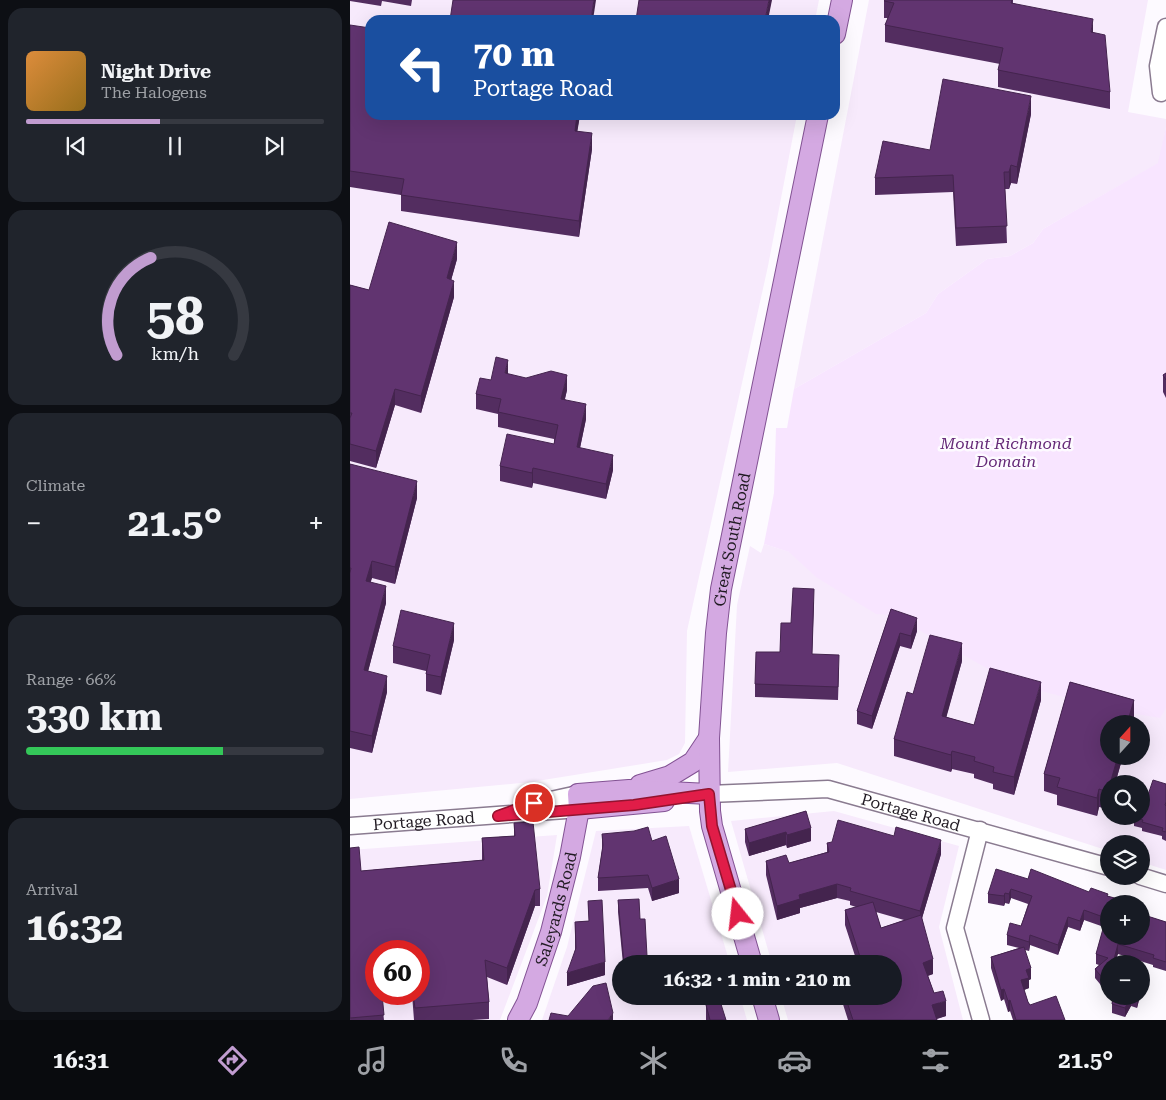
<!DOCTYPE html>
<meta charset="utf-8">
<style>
:root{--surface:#171b24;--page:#20242c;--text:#f1f3f6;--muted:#9ea1a6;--line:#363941;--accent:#c19cd0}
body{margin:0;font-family:"Roboto Serif",serif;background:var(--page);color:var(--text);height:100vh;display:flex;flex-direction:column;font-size:19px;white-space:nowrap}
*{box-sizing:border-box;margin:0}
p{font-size:16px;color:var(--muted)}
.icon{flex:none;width:28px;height:28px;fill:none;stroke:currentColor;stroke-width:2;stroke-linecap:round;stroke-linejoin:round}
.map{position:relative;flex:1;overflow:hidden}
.panel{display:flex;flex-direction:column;gap:8px;padding:8px;background:#0d0f14;width:350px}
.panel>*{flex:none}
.top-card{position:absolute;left:15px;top:15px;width:475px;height:105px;border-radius:15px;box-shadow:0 5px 20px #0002;background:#1a4fa0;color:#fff;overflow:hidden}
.needle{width:32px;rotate:21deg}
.controls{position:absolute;left:750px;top:715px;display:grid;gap:10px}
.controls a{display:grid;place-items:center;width:50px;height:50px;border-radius:50%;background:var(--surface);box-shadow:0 5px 20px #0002;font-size:25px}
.speed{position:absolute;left:15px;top:940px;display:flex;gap:10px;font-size:25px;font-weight:700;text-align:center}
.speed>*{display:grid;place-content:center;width:65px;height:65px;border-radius:50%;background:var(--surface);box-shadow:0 5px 20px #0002;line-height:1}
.speed .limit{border:8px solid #d22;background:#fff;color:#111}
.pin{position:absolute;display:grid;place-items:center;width:42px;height:42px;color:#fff;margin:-21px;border:2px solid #fff;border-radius:50%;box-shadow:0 1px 5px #0007}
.me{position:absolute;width:55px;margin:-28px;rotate:344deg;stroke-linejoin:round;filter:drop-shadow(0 0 4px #0008)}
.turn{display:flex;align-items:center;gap:18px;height:105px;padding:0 25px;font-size:22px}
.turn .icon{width:65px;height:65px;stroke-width:2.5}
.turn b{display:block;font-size:35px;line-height:42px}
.big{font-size:38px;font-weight:700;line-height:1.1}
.panel .tile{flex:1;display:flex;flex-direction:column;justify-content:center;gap:8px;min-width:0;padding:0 18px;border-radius:15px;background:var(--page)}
.panel .dial{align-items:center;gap:0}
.dial svg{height:130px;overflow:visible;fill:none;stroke:var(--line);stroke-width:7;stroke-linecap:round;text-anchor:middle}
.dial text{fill:var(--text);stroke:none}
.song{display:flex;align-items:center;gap:15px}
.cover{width:60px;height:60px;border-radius:8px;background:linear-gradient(135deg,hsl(30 70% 55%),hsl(40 70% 35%))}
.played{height:5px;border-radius:2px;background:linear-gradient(90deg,var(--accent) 45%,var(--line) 45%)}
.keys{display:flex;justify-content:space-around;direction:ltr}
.heat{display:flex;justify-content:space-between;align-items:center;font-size:28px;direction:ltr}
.charge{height:8px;border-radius:4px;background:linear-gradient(90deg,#34c759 66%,var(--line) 0)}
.trip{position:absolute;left:262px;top:955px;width:290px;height:50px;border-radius:25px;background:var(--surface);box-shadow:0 5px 20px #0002;font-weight:700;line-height:50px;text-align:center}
.tab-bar{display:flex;height:80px;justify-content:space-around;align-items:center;background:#090b0e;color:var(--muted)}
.tab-bar .icon{width:35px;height:35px}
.tab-bar .on{color:var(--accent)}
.tab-bar b{font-size:22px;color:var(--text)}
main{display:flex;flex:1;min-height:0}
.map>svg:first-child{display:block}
.built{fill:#f7eafc;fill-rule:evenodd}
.green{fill:#f8e5ff}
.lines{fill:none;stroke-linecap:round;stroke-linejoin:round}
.minor-casing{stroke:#8a7b90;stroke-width:19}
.major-casing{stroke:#825293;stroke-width:22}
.minor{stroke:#fff;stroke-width:16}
.major{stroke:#d4a9e2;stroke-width:20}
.wall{fill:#532d60;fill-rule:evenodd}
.shaded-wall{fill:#44244e}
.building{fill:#613470;stroke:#44244e}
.route-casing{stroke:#92132f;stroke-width:12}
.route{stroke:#e11d48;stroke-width:9}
.labels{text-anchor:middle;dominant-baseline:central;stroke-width:5;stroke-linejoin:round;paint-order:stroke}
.park-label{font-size:16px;font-style:italic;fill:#652978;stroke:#fdfaff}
.street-label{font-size:16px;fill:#211b23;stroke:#fdfaff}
</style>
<main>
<section class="panel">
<div class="tile">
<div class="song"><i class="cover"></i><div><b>Night Drive</b><p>The Halogens</p></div></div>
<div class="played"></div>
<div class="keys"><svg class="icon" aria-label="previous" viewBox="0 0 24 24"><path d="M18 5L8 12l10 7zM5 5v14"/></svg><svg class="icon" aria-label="pause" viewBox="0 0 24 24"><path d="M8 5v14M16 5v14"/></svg><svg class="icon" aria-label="next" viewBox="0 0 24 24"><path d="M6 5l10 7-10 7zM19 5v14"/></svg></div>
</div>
<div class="tile dial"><svg viewBox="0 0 100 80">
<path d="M14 69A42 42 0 1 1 86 69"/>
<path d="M14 69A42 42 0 0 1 35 9" stroke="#c19cd0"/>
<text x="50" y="56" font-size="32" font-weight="700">58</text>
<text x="50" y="72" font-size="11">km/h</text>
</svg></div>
<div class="tile"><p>Climate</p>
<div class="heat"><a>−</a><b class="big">21.5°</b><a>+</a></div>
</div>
<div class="tile"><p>Range · 66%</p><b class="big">330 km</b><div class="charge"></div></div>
<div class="tile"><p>Arrival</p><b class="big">16:32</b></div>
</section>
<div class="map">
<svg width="816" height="1020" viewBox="0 0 816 1020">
<rect width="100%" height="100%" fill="#fdfaff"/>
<g class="built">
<polygon points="0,0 469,0 465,20 20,20 20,115 447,115 418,266 337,631 335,743 329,754 317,760 181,782 0,799"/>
<polygon points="519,0 798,0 778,112 816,119 816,127 809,163 693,229 683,243 660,256 637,259 588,294 576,313 444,389"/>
<path d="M 414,544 L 816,670 L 816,870 L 791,862 L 791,844 L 759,844 L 759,851 L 487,763 L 378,772 L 387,605 L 400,546 L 411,553 ZM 759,724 L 791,724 L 791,756 L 759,756 ZM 759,784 L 791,784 L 791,816 L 759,816 Z"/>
<polygon points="484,811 609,846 589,927 613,1020 438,1020 431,996 544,996 544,964 422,964 381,821"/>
<polygon points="339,826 380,964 271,964 271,996 390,996 397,1020 192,1020 217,947 246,831"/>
<path d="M 207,835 L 197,896 L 150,1020 L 0,1020 L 0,850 ZM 26,951 L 69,951 L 69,994 L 26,994 Z"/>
</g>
<polygon class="green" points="816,127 816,708 810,718 763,710 665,684 542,615 526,614 466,577 439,552 414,544 424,493 426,428 437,428 444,389 576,313 588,294 637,259 660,256 683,243 693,229 808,163"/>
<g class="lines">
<g class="minor-casing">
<g id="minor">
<polyline points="811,93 808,66 816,27"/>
<path id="s1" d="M 359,794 L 478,789 L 759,867"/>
<polyline points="178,805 228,794"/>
<path id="s2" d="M 0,826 L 229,809"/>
<polyline points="630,830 605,928 631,1020"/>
<polyline points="790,876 816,884"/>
</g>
</g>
<g class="major-casing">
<g id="major">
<polyline points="485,34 492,0"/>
<polyline points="290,785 320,776 343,762 359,738"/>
<polyline points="229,809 314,801"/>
<path id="s3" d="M 402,964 L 362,826 L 360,811 L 359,738 L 366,633 L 371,589 L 468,115"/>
<polyline points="412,996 419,1020"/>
<path id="s4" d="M 168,1020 L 177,1003 L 201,932 L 220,857 L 229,809 L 228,794 L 279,790 L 359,794"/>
</g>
</g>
<use href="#minor" class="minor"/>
<use href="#major" class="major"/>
</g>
<g class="wall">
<polygon points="0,0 62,0 61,6 32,1 31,6 0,1"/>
<polygon points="534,0 663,0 663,3 743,32 760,92 760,109 648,87 648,70 650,64 535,42 535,25 538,18 534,18"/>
<polygon points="0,25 20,115 230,115 227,131 242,149 229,237 51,211 51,195 0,187"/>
<polygon points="681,114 667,184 661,183 659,189 655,189 657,243 606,246 603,192 525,195 525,178 580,150"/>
<polygon points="107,259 101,280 104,297 71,413 45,405 26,468 0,461 0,285 19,290"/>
<polygon points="816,373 816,398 813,392 813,375"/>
<polygon points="158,374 217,390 215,399 236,419 230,448 263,470 256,499 183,483 182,488 150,481 150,466 204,444 204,439 148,427 148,414 126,409 126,394 141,380"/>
<polygon points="0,464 67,498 45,584 22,578 20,582 36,603 18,671 37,692 22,753 0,748"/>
<polygon points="464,602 462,654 489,668 488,700 405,697 405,684 430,652 441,623"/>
<polygon points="541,609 567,631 561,649 550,646 522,729 507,724 507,711"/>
<polygon points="104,640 91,695 76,691 76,671 43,663 43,646"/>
<polygon points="612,661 596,717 624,725 691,700 664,795 643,789 643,784 624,778 624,774 602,769 601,772 544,756 544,739 563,694"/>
<polygon points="720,682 784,700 784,718 782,724 759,724 759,756 773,756 765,784 759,784 759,806 758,809 749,807 747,816 707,805 707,795 694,791 694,774"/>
<polygon points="816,784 816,841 812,839 812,836 792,831 792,828 784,826 784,817 796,801"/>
<polygon points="456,811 461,841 437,848 436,845 399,856 395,842 395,829"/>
<polygon points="164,823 190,889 190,906 185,906 157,985 137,977 139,1002 139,1019 122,1020 64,1020 62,994 69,994 69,951 26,951 34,1020 0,1020 0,848 11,871 132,860 132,838 164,836"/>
<polygon points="252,834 302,841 329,893 302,901 298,888 248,891 248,878 252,850"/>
<path d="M 477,843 L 591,854 L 572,918 L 583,974 L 578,976 L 584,993 L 596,1016 L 587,1019 L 587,1020 L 498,1020 L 491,998 L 473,1003 L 471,996 L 544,996 L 507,962 L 495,925 L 495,910 L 506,907 L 500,905 L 500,901 L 487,898 L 450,908 L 450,913 L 427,920 L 416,875 L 416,861 L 439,863 L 477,852 ZM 526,912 L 554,920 L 531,928 Z"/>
<polygon points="678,879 758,896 780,904 759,904 816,922 816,971 803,967 803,965 768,954 759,964 759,995 745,978 745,969 749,965 746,964 746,954 754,927 734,920 730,931 718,927 708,955 680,945 679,951 675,950 681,979 679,980 679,988 674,990 678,1002 680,1005 715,1020 663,1020 660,1011 658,1012 654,999 651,1001 641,968 641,957 669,948 657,945 657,935 671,926 678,904 661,898 659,904 655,903 654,906 638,903 638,894"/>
<polygon points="268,900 290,919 297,964 273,964 268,912"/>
<polygon points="238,901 255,975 217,986 225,950 225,922 239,921"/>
<polygon points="759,996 790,996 787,1008 781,1006 775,1017 762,1013 762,1000"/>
<polygon points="356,1005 376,1020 356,1020"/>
</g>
<g class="shaded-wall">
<polygon points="244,0 246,0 243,20 241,20"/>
<polygon points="419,0 422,0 418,20 415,20"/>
<polygon points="743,19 743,36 741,32"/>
<polygon points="681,96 681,114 667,184 667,167"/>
<polygon points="227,115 230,115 225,146 225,131"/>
<polygon points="242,133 242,149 229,237 229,221"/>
<polygon points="661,165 661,183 659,189 659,172"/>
<polygon points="107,242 107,259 97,295 97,278"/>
<polygon points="104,281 104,297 71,413 71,396"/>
<polygon points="158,360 158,375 155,373"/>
<polygon points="217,375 217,390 211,414 211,399"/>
<polygon points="45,389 45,405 26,468 26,451"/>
<polygon points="236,404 236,419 227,462 227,447"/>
<polygon points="263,455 263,470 256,499 256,484"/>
<polygon points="183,468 183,483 182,488 182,473"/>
<polygon points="67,481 67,498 45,584 45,567"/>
<polygon points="22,561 22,578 16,598 16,581"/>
<polygon points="36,586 36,603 14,687 14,670"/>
<polygon points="567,618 567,631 561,649 561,636"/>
<polygon points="104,623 104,640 91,695 91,677"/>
<polygon points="550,633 550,646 522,729 522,716"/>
<polygon points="612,643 612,661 592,733 592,716"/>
<polygon points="37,676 37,692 22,753 22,736"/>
<polygon points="691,682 691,700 664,795 664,777"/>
<polygon points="784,700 784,718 782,724 777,724"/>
<polygon points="602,751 602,769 601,772 601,755"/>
<polygon points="768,756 773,756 765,784 760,784"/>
<polygon points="749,789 749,807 747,816 747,798"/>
<polygon points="759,789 759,806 758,809 758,792"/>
<polygon points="461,828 461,841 437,848 437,835"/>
<polygon points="436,832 436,845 399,856 399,843"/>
<polygon points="591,840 591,854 570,925 570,911"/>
<polygon points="329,879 329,893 302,901 302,888"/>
<polygon points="487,884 487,898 450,908 450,913 427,920 427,906 449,895"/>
<polygon points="661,889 661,898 659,904 659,894"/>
<polygon points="185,890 185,906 157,985 157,968"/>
<polygon points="655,893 655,903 654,906 654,896"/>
<polygon points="734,910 734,920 730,931 730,921"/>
<polygon points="718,917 718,927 708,955 708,945"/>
<polygon points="680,935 680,945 679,951 679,942"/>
<polygon points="768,944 768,954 765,964 763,964"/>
<polygon points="297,956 297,964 274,964 274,963"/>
<polygon points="583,959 583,974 573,977 573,963"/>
<polygon points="255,962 255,975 217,986 217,973"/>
<polygon points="681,968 681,979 679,980 679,988 671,991 671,980 676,970"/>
<polygon points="654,989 654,999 651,1001 651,990"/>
<polygon points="473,996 491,996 491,998 473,1003"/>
<polygon points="787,996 790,996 787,1008"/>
<polygon points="781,997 781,1006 775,1017 775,1008"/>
<polygon points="660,1000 660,1011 658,1012 658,1001"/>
<polygon points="596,1001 596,1016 582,1020 582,1005"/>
<polygon points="263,1013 263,1020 258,1020"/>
</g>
<g class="building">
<polygon points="103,0 244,0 241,20 100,20"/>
<polygon points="289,0 419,0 415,20 286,20"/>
<polygon points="535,0 662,0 661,3 743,19 741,32 755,35 760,92 648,70 653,48 535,25 544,3 534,1"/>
<polygon points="0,25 20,28 20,115 227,115 225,131 242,133 229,221 51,195 54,179 0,171"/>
<polygon points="593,79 681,96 667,167 661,165 659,172 654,172 657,226 606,228 603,175 525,178 533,141 580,150"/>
<polygon points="39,222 107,242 97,278 104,281 71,396 45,389 26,451 0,444 0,418 2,413 0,413 0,285 19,290"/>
<polygon points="146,357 158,360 155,373 176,378 201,371 217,375 211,399 236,404 227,447 263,455 256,484 183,468 182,473 150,466 157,434 204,444 208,425 148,412 151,399 126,394 130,378 141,380"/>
<polygon points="816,373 816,380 813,375"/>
<polygon points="0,464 67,481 45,567 22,561 16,581 36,586 14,670 37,676 22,736 0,731 0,573 1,568 0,568"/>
<polygon points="443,588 464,589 462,654 489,655 488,687 405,684 406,652 430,652 431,623 441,623"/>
<polygon points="541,609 567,618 561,636 550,633 522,716 507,711"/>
<polygon points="51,610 104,623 91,677 76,674 80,655 43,646"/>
<polygon points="580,635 612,643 592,716 624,725 640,668 691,682 664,777 643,772 644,767 624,761 625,757 602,751 601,755 544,739 557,692 563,694"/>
<polygon points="720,682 784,700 777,724 759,724 759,756 768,756 760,784 759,784 758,792 749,789 747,798 707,787 710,778 694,774"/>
<polygon points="803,780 816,784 816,802 815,805 816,806 816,832 812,831 813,828 792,822 793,820 784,817 785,816 791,816 791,800 796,801"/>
<polygon points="456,811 461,828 437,835 436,832 399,843 395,829"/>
<polygon points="488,820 544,836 546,827 591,840 570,911 500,891 501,888 487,884 449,895 450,899 427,906 416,861 436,855 439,863 479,852 477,843 482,842"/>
<polygon points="183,822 190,889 185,890 157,968 135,960 139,1002 65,1008 63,994 69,994 69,951 26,951 26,994 32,994 34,1015 0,1018 0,848 9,847 11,871 134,860 132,838 165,836 164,823"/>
<polygon points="298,827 302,841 316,836 329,879 302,888 298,875 248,878 253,845 252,834 284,831"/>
<polygon points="646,869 678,879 681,869 739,892 741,888 758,894 757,896 780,902 779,904 759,904 759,936 791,936 791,914 816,922 816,962 803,958 804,955 768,944 763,963 766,964 759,964 759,986 745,969 758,958 746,954 756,918 734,910 730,921 718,917 708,945 680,935 679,942 657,935 660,923 671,926 682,896 661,889 659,894 655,893 654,896 638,894"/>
<polygon points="289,899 290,919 295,919 297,956 274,963 268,900"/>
<polygon points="252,900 255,962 217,973 226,948 225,922 239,921 238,901"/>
<polygon points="523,902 531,928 571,915 583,959 573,963 584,993 593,991 596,1001 582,1005 587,1020 503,1020 495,996 544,996 544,964 499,964 511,960 495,910"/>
<polygon points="674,947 681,968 676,970 679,978 671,980 678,1002 680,1005 706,996 715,1020 666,1020 660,1000 658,1001 654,989 651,990 641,957"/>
<polygon points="256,983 263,1013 258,1020 199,1020 201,1013 218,1016 243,986"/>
<polygon points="763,996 787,996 787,998 781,997 775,1008 762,1004"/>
<polygon points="370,1001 376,1020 360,1020 356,1005"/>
</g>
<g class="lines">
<g class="route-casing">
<polyline id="route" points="184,803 148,816 284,805 359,794 362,826 388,914"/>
</g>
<use href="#route" class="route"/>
</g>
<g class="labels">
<g class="park-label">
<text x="656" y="443">Mount Richmond<tspan x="656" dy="18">Domain</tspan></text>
</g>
<g class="street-label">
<text stroke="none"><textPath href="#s3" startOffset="432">Great South Road</textPath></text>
<text stroke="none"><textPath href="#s1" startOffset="205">Portage Road</textPath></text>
<text stroke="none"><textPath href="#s2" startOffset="74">Portage Road</textPath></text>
<text stroke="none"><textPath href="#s4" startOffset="118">Saleyards Road</textPath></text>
</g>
</g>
</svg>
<div class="controls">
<a><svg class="needle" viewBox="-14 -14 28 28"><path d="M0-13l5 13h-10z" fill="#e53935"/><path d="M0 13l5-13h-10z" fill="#9ea1a6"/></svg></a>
<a><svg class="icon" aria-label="search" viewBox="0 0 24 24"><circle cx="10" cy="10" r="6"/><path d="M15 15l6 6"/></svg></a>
<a><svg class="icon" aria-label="layers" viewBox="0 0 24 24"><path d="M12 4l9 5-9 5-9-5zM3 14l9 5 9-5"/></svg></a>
<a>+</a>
<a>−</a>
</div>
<div class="speed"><div class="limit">60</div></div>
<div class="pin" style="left:184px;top:803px;background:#d93025"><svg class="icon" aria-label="arrive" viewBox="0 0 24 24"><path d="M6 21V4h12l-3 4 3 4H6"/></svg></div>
<svg class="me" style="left:388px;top:914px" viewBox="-20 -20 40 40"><circle r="19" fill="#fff"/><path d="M0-13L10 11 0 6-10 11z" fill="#e11d48"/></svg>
<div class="trip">16:32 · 1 min · 210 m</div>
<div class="top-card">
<div class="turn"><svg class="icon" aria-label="left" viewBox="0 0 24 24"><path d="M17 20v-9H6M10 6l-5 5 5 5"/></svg><div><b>70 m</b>Portage Road</div></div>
</div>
</div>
</main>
<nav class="tab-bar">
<b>16:31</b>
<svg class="icon on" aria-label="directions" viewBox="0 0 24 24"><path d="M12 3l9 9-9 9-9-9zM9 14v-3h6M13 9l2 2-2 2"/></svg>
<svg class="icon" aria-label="music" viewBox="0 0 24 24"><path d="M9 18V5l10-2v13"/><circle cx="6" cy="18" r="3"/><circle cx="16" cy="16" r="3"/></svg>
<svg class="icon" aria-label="phone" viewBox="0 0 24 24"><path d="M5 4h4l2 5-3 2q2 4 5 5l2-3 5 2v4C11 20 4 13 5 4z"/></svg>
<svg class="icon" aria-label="climate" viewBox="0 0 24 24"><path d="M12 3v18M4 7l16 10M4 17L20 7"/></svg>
<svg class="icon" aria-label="car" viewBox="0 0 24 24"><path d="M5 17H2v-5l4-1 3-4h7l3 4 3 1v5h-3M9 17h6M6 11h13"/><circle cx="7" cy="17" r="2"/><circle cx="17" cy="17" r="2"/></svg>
<svg class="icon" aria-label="filters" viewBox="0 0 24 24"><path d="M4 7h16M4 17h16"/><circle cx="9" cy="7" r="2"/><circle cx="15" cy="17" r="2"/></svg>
<b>21.5°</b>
</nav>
